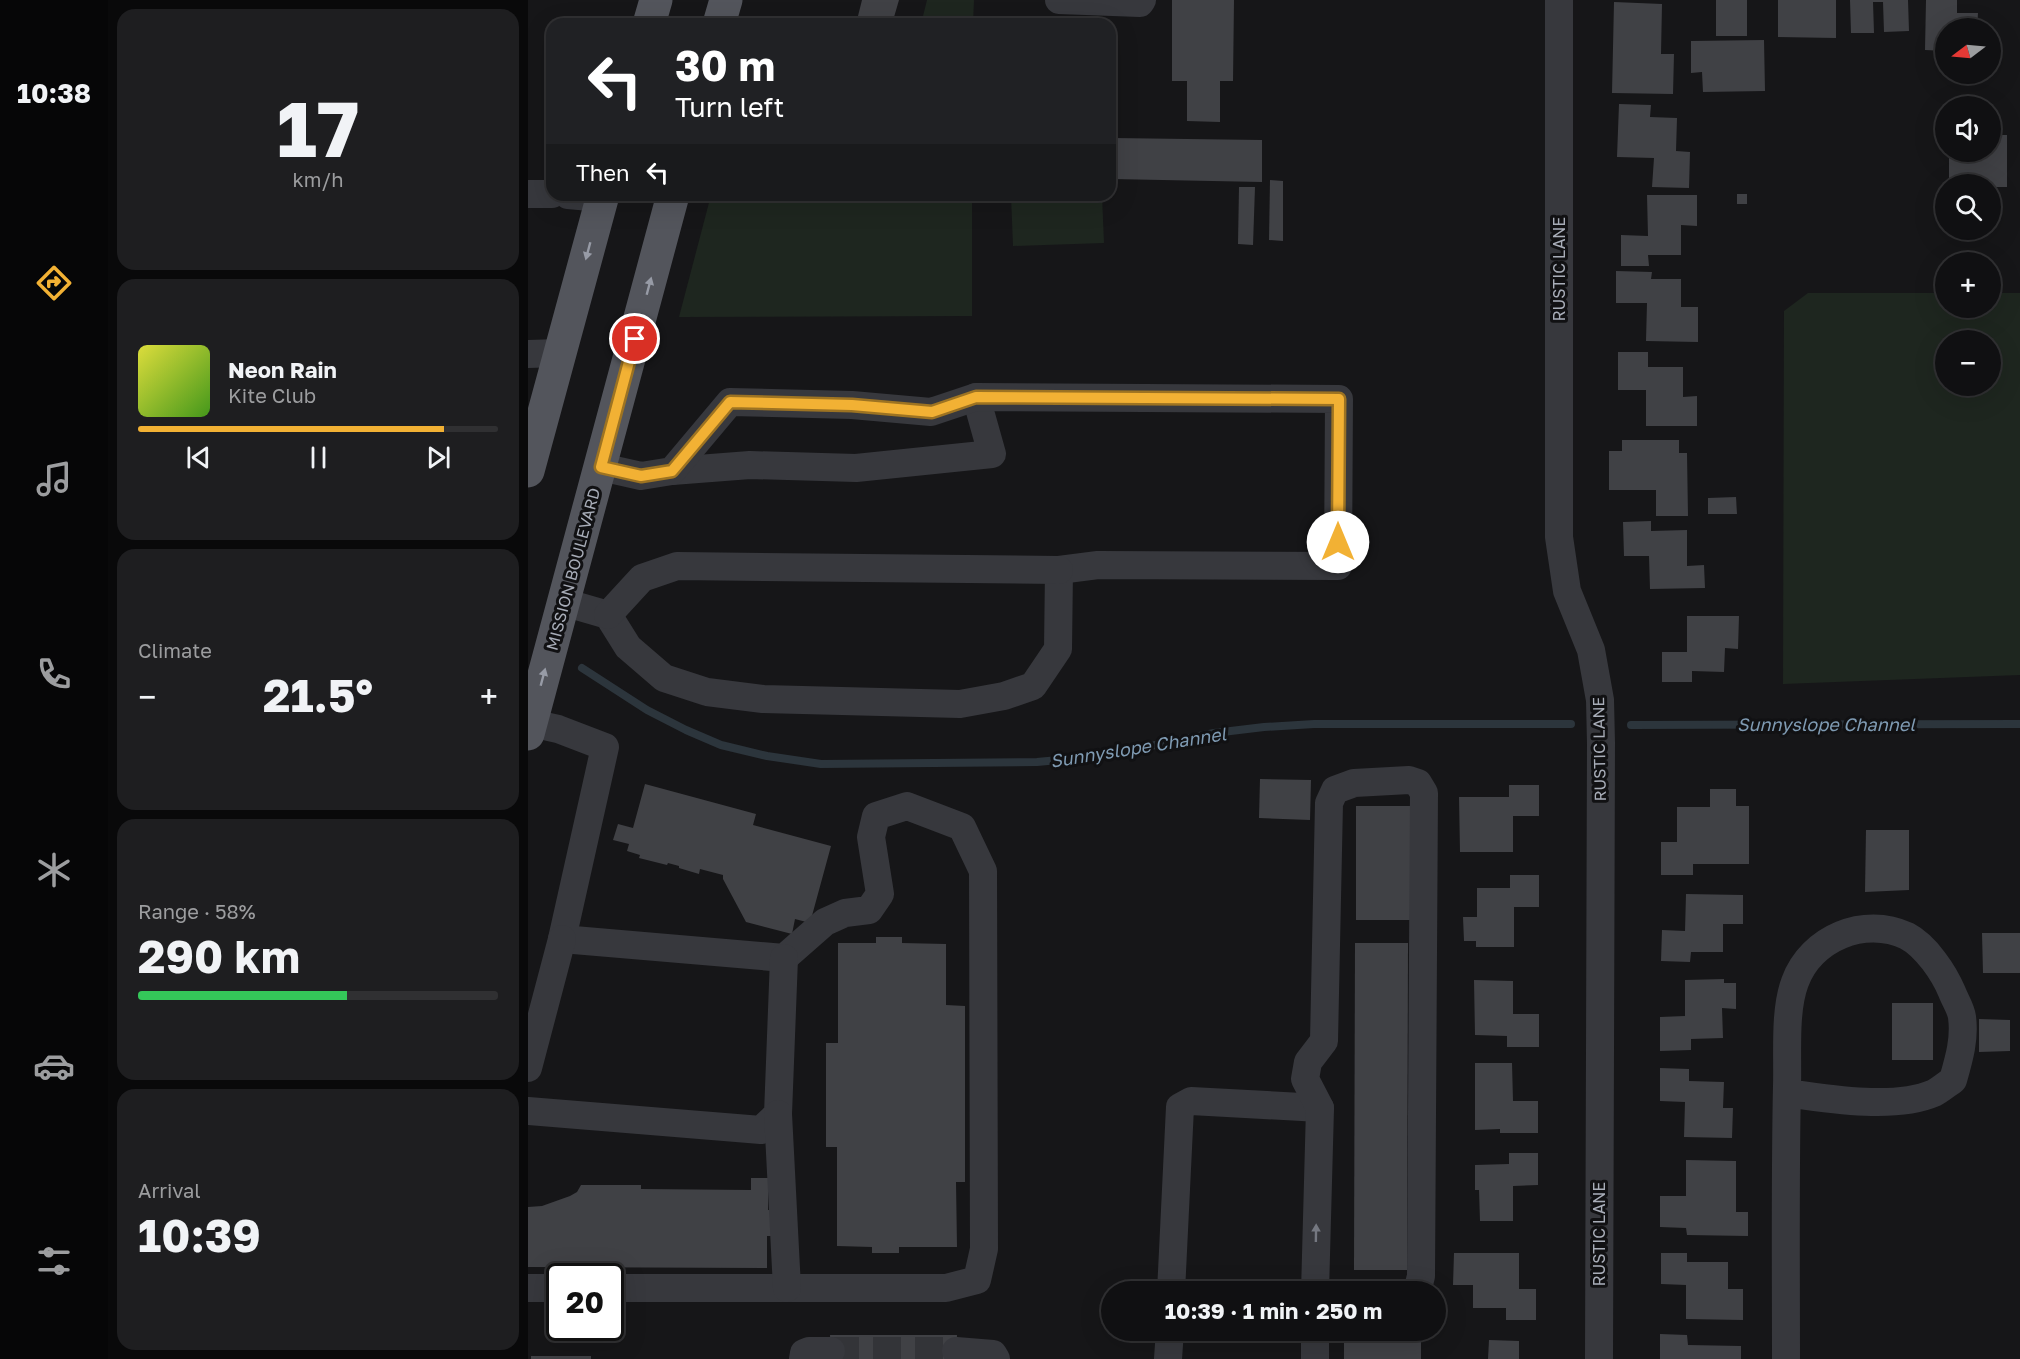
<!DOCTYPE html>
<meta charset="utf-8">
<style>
:root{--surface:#101012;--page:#1e1e20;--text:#f1f3f6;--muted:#9c9d9f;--line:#303032;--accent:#f2b134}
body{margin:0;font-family:"Golos Text",sans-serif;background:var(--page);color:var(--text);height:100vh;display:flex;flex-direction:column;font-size:22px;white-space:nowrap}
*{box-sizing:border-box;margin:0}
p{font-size:20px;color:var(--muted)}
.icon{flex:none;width:33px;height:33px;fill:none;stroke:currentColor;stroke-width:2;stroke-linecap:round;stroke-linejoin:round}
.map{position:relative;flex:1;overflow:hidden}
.panel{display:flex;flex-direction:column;gap:9px;padding:9px;background:#09090a;width:420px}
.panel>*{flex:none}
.banner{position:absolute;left:18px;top:18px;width:570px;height:183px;border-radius:18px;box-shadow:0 6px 24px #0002,0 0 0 2px var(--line);background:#202124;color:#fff;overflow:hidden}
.needle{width:39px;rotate:254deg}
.buttons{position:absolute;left:1407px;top:18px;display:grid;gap:12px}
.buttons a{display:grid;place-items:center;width:66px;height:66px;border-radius:50%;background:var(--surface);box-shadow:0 6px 24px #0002,0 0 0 2px var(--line);font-size:30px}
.speed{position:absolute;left:18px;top:1263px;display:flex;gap:12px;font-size:30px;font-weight:700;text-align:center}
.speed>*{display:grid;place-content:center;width:78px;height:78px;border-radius:50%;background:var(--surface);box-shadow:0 6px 24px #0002,0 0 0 2px var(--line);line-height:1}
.speed .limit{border:3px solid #111;border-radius:9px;background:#fff;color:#111}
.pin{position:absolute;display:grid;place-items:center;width:51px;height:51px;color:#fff;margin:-26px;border:3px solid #fff;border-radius:50%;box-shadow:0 2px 6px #0007}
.me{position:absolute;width:66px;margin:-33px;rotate:0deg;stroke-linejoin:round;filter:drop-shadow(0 0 4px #0008)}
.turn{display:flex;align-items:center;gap:21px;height:126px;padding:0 30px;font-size:27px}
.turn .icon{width:78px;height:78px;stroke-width:2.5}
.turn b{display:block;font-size:42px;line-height:51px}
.then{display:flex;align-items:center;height:57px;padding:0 30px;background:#0003;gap:12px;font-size:22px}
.big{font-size:45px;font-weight:700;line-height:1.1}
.panel .widget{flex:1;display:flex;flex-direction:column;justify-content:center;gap:9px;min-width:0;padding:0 21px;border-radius:18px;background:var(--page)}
.panel .dial{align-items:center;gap:0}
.dial b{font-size:78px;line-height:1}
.song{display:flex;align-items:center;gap:18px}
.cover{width:72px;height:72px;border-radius:9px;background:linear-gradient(135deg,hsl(60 70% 55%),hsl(100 70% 35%))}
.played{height:6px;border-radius:3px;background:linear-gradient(90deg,var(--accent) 85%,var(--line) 85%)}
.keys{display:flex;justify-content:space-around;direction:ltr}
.heat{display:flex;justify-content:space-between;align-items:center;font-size:33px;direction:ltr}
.charge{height:9px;border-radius:4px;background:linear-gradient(90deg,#34c759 58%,var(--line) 0)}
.trip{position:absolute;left:573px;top:1281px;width:345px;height:60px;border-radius:30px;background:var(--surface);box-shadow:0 6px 24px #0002,0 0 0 2px var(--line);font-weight:700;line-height:60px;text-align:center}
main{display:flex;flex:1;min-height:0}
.tabs{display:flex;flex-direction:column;width:108px;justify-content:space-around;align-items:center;background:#060607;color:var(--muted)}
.tabs .icon{width:42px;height:42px}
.tabs .current{color:var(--accent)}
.tabs b{font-size:27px;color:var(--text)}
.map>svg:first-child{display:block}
.green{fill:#1e261f;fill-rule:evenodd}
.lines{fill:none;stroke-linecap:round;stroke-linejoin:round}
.stream{stroke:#2c353c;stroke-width:8}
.building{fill:#404145}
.minor-tunnel{stroke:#333438;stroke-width:28;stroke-dasharray:28 14;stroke-linecap:butt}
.minor{stroke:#37383d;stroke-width:28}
.major{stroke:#53555c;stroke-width:33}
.oneway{fill:#979ba6}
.oneway2{fill:#757881}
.route-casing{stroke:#9d7322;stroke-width:15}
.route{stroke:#f2b134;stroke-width:10}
.labels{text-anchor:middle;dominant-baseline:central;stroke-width:6;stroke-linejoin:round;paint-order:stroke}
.street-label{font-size:16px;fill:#a8adb8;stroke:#111113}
.water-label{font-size:18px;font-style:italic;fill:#7f9bb3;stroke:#111113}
</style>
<main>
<nav class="tabs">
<b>10:38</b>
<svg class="icon current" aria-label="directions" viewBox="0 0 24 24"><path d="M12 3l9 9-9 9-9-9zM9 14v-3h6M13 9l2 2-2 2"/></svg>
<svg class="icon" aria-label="music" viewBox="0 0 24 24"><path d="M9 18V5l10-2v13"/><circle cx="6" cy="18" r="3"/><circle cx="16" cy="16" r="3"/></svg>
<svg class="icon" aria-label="phone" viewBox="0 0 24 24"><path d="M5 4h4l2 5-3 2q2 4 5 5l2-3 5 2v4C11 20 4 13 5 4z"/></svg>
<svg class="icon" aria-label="climate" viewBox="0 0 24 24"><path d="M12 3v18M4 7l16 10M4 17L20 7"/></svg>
<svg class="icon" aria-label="car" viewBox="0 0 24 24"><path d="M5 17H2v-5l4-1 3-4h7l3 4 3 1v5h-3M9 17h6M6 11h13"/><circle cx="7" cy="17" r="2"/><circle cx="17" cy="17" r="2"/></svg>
<svg class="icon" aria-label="filters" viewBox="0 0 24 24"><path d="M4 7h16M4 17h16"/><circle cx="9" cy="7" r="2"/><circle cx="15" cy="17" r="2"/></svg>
</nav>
<section class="panel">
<div class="widget dial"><b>17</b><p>km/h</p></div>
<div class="widget">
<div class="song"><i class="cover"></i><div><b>Neon Rain</b><p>Kite Club</p></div></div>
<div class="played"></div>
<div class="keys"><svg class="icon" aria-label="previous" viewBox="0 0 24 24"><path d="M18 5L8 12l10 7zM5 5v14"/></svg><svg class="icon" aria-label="pause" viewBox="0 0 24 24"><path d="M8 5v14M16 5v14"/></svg><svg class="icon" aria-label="next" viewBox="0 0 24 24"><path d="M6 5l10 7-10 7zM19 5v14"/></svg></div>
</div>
<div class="widget"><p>Climate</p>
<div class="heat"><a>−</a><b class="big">21.5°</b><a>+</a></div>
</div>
<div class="widget"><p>Range · 58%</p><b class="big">290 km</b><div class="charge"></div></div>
<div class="widget"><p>Arrival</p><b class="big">10:39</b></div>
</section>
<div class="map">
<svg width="1492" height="1359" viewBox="0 0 1492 1359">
<rect width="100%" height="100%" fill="#161618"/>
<g class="green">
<polygon points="399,0 446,0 445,24 393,24"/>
<polygon points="183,195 444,195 444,316 151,317"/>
<polygon points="574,195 576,243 485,246 483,196"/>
<path d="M 1280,293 L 1417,293 L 1418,308 L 1462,308 L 1463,293 L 1492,293 L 1492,675 L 1255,684 L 1256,311 ZM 1418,340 L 1462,340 L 1462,386 L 1418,386 Z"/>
</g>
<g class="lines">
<g class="stream">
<polyline points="54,668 119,710 158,730 193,745 239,756 293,764 509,762 574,756 686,733 736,727 786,724 1043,724"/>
<polyline points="1103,725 1492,724"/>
</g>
</g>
<g class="building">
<polygon points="334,0 371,0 364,24 328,24"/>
<polygon points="644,0 706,0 705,81 692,81 692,122 659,121 659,81 644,81"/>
<rect x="1188" y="0" width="31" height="36"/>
<polygon points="1250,0 1308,0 1308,38 1250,37"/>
<polygon points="1322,0 1380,0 1381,31 1356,32 1355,2 1345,2 1346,33 1323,33"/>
<polygon points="1398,0 1429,0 1429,13 1450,13 1449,28 1418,28 1418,51 1397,50"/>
<polygon points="1086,2 1134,4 1133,54 1146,54 1145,94 1084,93"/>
<polygon points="1236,40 1237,91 1175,92 1174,72 1163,73 1163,41"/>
<polygon points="1091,104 1123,105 1122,117 1149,118 1148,151 1162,152 1161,188 1124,187 1126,158 1089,157"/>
<polygon points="1462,135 1479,135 1479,187 1462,187 1462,184 1421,184 1421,152 1462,152"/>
<polygon points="585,138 734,140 734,182 584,179"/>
<polygon points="742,180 755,181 755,241 741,240"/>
<polygon points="711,187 727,187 725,245 710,244"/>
<rect x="1209" y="194" width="10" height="10"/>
<polygon points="1119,195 1169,195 1169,226 1153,225 1153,255 1120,255 1121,266 1093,266 1093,235 1120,236"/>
<polygon points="1088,271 1124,272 1123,279 1153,279 1153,307 1170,307 1170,342 1118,341 1119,303 1088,303"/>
<polygon points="1090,352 1120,352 1120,367 1155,367 1155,397 1169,396 1169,426 1118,426 1118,390 1090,390"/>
<polygon points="1094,440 1151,440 1151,453 1159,453 1160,516 1128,516 1128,490 1081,490 1081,451 1094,451"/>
<polygon points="1208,497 1209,514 1180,514 1180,498"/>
<polygon points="1123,521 1123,531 1159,530 1159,566 1176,565 1177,588 1122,589 1121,556 1096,556 1095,522"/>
<polygon points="1159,616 1211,616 1210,649 1197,648 1196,672 1164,671 1164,682 1134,682 1134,652 1159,652"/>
<polygon points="732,779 783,780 782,820 731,818"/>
<polygon points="117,784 228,814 225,825 303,846 282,923 267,919 264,934 218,922 195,879 195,875 172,869 171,874 151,868 151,866 140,863 139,865 111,858 112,855 99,851 101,844 85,840 90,824 105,828"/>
<polygon points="981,785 1011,785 1011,816 985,816 985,852 932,852 931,797 981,797"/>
<polygon points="1182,789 1208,789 1208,806 1221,806 1221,864 1165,864 1165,875 1133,875 1133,842 1149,842 1149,807 1182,807"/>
<rect x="828" y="806" width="55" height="114"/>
<polygon points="1338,830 1381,830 1381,890 1337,892"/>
<polygon points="982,875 1011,875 1011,907 986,907 986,947 948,947 948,941 936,941 935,917 949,917 949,888 982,888"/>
<polygon points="1158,894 1215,895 1215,924 1195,924 1195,952 1163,952 1162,962 1133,961 1134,930 1157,931"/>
<polygon points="1454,933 1492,933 1492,973 1455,973"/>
<polygon points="348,937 374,937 374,943 418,944 418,1005 437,1006 437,1182 428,1182 429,1247 371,1247 371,1253 344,1253 344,1247 309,1246 309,1147 298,1147 298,1043 310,1043 310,943 348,943"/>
<polygon points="827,943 880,943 879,1270 826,1270"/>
<polygon points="1196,979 1196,983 1208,983 1208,1009 1194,1008 1195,1038 1163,1039 1163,1050 1132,1051 1132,1017 1157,1016 1157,980"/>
<polygon points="946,980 985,981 985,1014 1011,1014 1011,1047 979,1047 979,1036 947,1035"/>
<rect x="1364" y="1003" width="41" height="57"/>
<polygon points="1451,1019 1482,1020 1482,1051 1451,1052"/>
<polygon points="947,1063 984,1063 985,1101 1010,1101 1010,1133 972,1133 972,1129 947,1130"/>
<polygon points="1132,1068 1161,1069 1161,1081 1196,1082 1195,1108 1205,1108 1204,1138 1156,1137 1157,1102 1132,1101"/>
<polygon points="981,1153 1010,1153 1010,1185 985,1186 985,1221 952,1221 951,1190 947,1190 947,1165 981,1164"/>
<polygon points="1158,1160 1208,1161 1208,1212 1220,1212 1220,1236 1159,1235 1158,1228 1132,1227 1132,1196 1158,1196"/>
<polygon points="223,1178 240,1178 240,1210 244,1210 244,1236 239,1236 239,1268 0,1267 0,1207 14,1206 42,1196 49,1192 53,1185 113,1185 113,1189 223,1190"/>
<polygon points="926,1253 991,1253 991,1289 1008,1289 1008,1320 978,1320 978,1308 945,1308 945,1285 925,1285"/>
<polygon points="1133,1253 1159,1253 1159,1262 1200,1262 1200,1289 1215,1289 1215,1320 1158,1319 1158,1285 1133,1284"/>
<polygon points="816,1330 840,1330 840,1340 893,1340 893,1359 816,1359"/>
<polygon points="1132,1334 1159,1335 1160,1345 1213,1346 1213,1359 1132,1359"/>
<polygon points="302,1335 429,1335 428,1359 303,1359"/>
<polygon points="961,1340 991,1341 991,1359 960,1359"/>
<rect x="3" y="1356" width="60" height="3"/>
</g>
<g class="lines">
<polyline class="minor-tunnel" points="303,1351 428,1351"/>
<g class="minor">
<polyline points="531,0 612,3 614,0"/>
<polyline points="1031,0 1031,537 1039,591 1063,650 1072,700 1073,743 1071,1359"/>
<polyline points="0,194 24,194"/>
<polyline points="40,195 74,198"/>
<polyline points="0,354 32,353"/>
<polyline points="144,471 222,465 328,468 464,454 448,397"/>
<polyline points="35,602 80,615 100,647 136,678 179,692 235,699 432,704 476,696 505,686 530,649 531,570 570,565 810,566 811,399 448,397 403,412 324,405 202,402 144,471 113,476 73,467"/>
<polyline points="80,615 114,578 149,566 531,570"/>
<polyline points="3,723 30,729 77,747 34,939 256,958 297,922 317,913 341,910 352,894 343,837 348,816 379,806 434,827 455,871 456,1249 449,1280 418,1288 82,1288"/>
<polyline points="0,1068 34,939"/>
<polyline points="0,1111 233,1130 250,1114 256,958"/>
<polyline points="250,1114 259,1288"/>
<polyline points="0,1288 32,1288"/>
<polyline points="643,1292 652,1107 663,1101 792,1108"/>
<polyline points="787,1292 792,1108 777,1079 780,1062 796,1041 801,803 807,790 826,783 881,780 890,783 896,793 893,1276 890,1288 881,1292"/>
<polyline points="428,1351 465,1354 468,1359"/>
<polyline points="275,1359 276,1353 281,1351 303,1351"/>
<polyline points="640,1359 642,1330"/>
<polyline points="787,1359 787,1330"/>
<path d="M 1258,1359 C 1258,1268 1257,1177 1259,1086 C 1260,1055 1256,1011 1267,982 C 1283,938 1336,916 1379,936 C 1398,946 1416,973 1424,992 C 1427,1000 1433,1009 1434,1017 C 1437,1039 1431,1059 1425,1080 C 1419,1084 1412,1090 1406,1093 C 1367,1110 1300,1099 1259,1093"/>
</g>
<g class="major">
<polyline points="121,24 128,0"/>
<polyline points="191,24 198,0"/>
<polyline points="0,471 75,195"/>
<polyline points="0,734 145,195"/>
</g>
</g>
<defs><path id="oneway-solid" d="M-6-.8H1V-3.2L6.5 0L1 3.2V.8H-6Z" transform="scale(1.5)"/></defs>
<g class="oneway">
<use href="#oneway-solid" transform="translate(60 251) rotate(105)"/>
<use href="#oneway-solid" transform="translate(121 286) rotate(-75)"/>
<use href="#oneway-solid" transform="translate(15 677) rotate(-75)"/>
</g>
<use class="oneway2" href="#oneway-solid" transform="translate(788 1233) rotate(-89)"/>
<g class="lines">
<g class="route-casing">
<polyline id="route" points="107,339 73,467 113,476 144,471 202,402 324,405 404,412 448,397 811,399 810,542"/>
</g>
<use href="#route" class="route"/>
</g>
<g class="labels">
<g class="street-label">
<text transform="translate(1031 269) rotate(-90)">RUSTIC LANE</text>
<text transform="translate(45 569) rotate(-75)">MISSION BOULEVARD</text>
<text transform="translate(1071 749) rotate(-91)">RUSTIC LANE</text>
<text transform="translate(1071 1234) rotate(-90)">RUSTIC LANE</text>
</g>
<g class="water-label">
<text x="1298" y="724">Sunnyslope Channel</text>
<text transform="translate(610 747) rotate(-9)">Sunnyslope Channel</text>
</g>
</g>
</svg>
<div class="buttons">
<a><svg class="needle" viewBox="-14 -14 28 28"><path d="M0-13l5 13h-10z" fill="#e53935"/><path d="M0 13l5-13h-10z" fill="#9c9d9f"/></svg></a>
<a><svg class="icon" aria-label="sound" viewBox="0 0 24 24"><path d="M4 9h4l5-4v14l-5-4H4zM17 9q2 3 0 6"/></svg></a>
<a><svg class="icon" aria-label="search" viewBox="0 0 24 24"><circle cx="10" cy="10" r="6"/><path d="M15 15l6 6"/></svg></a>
<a>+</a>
<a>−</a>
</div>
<div class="speed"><div class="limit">20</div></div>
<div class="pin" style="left:107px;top:339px;background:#d93025"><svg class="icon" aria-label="arrive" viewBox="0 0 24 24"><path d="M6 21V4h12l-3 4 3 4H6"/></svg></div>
<svg class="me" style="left:810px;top:542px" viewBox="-20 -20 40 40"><circle r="19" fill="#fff"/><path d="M0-13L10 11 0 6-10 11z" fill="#f2b134"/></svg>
<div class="trip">10:39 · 1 min · 250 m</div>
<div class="banner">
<div class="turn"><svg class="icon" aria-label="left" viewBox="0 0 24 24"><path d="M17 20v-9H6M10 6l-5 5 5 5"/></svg><div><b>30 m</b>Turn left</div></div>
<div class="then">Then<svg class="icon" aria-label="left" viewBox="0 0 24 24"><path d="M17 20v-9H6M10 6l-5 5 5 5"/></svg></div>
</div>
</div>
</main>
